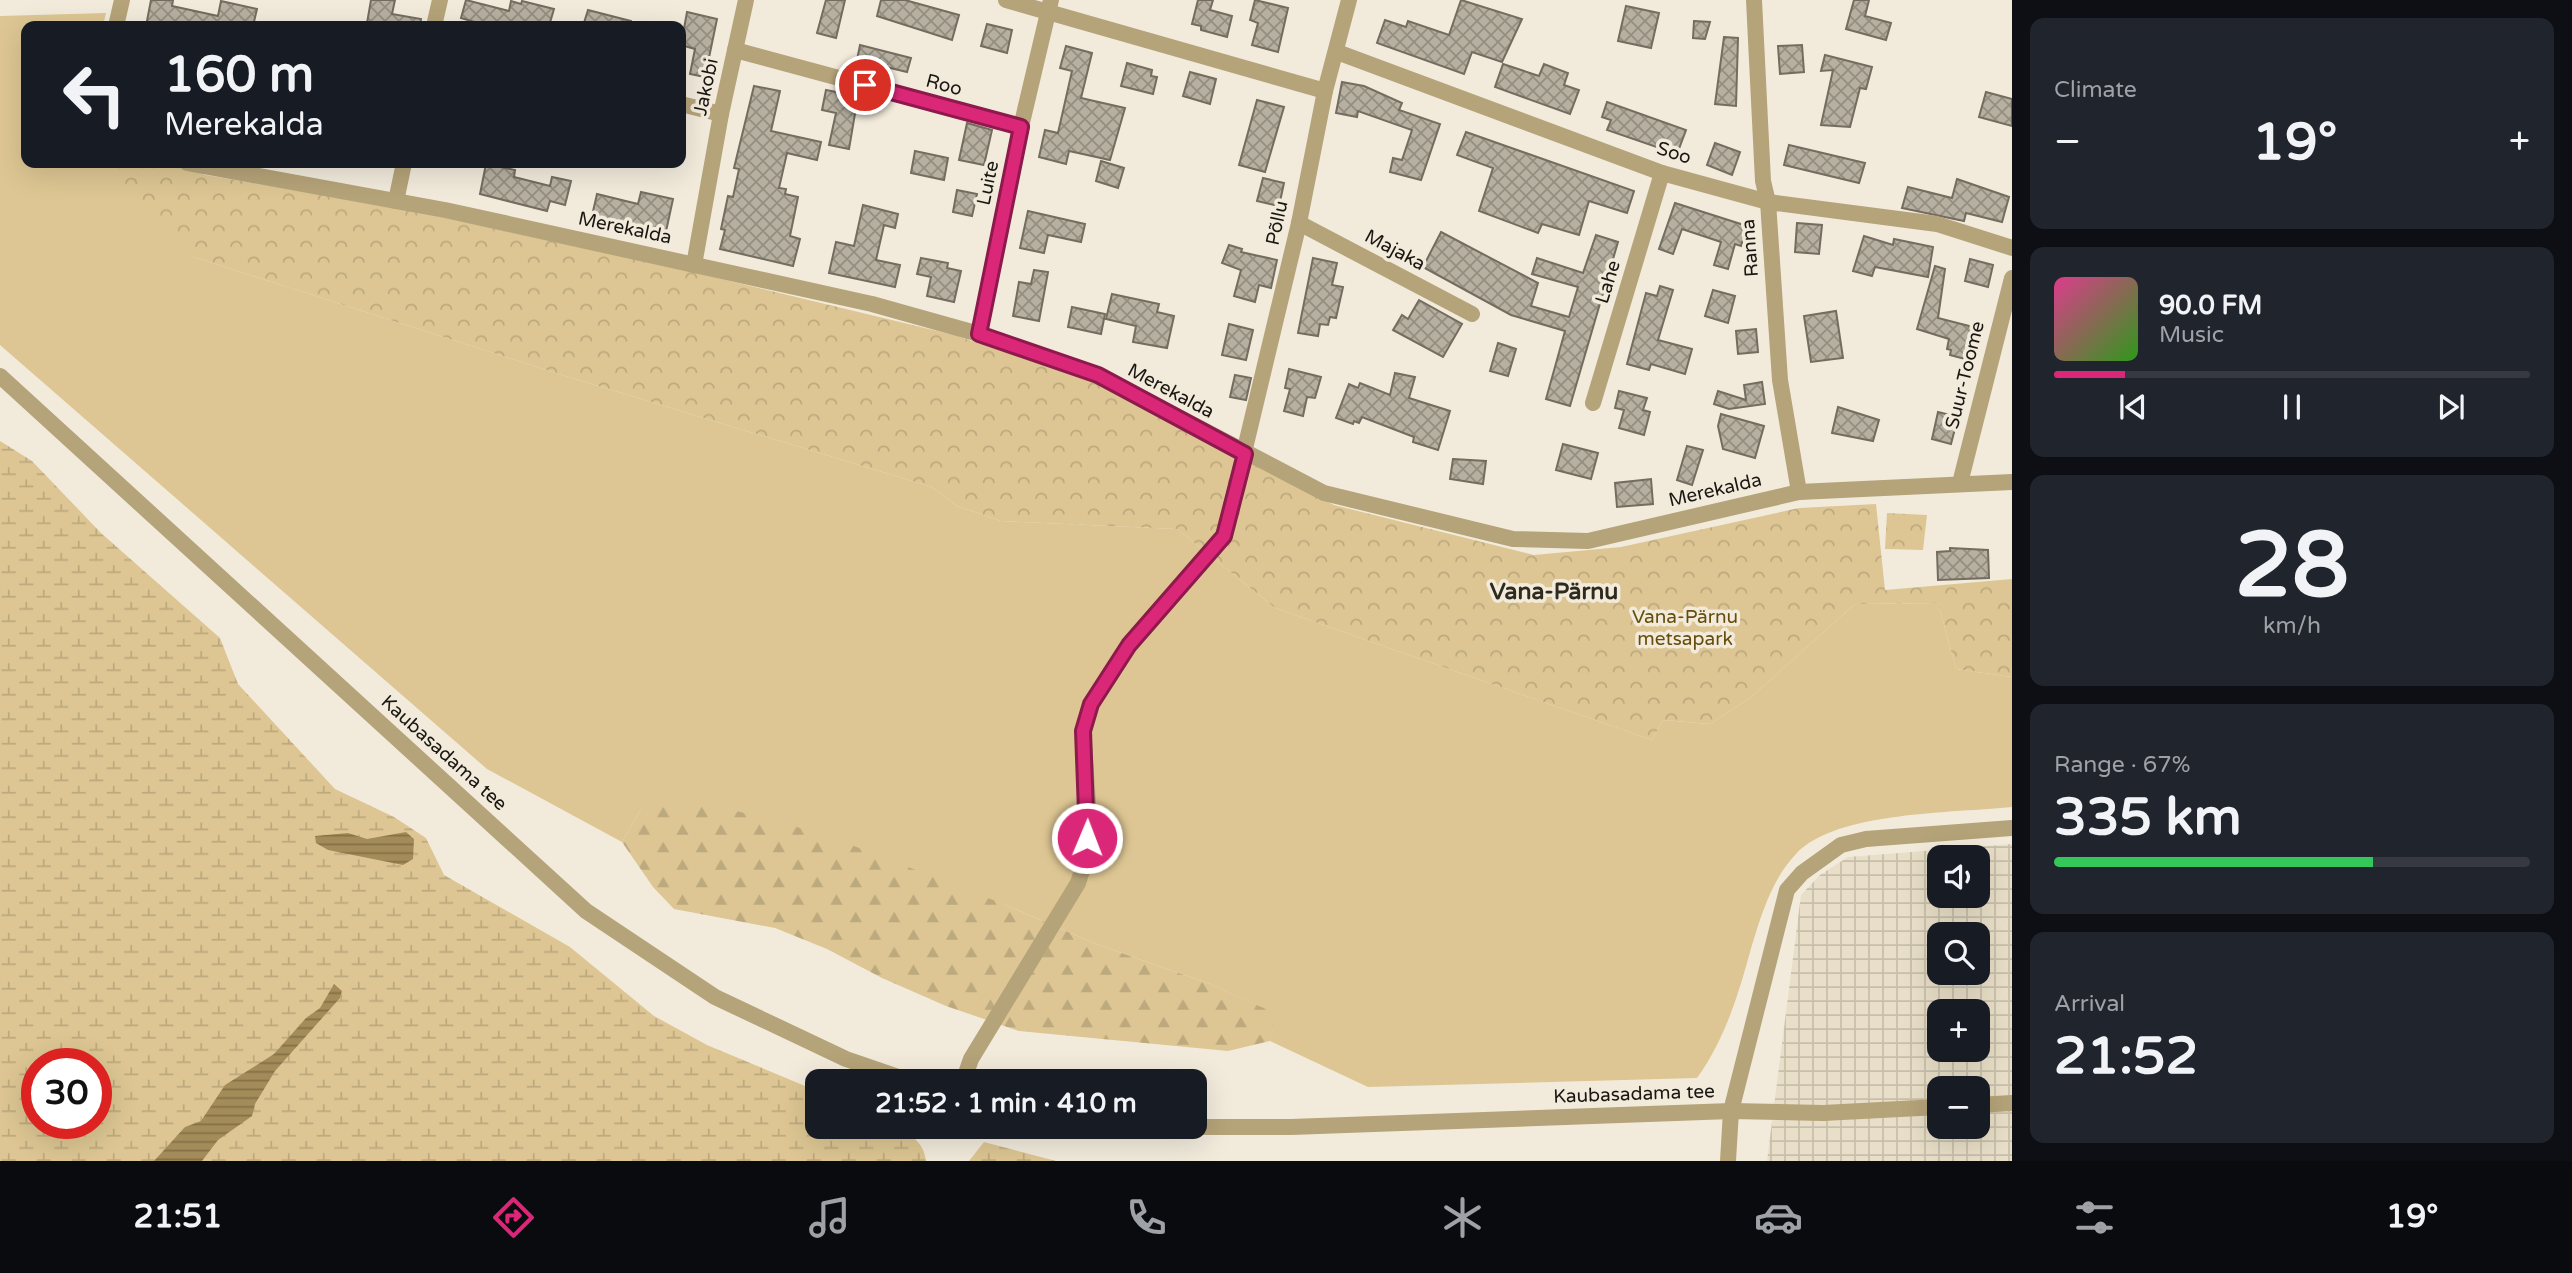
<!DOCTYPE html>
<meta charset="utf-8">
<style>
:root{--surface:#171b24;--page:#20242c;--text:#f1f3f6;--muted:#9ea1a6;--line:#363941;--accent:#db2777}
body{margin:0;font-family:"Varela Round",sans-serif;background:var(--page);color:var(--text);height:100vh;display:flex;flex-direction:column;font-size:26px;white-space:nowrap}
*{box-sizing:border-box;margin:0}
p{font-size:23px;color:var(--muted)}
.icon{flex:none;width:38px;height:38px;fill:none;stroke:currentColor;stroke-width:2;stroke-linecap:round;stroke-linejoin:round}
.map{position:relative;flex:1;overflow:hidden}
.drawer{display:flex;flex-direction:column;gap:18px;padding:18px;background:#0d0f14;width:560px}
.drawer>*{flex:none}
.banner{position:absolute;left:21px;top:21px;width:665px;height:147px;border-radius:14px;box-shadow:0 7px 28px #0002;background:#171b24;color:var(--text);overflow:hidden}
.buttons{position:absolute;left:1927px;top:845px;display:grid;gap:14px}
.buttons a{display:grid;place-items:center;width:63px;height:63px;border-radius:14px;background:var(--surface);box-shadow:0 7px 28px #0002;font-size:35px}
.speed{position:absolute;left:21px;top:1048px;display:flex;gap:14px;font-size:35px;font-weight:700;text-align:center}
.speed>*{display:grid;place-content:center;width:91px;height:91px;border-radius:50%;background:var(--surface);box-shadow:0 7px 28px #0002;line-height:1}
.speed .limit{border:10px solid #d22;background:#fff;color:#111}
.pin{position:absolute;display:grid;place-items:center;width:60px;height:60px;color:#fff;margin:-30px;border:4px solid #fff;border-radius:50%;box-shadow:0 2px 7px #0007}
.me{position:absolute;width:77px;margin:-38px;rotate:1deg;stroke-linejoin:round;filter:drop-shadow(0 0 5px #0008)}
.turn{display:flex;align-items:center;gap:24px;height:147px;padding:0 28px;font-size:32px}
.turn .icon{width:91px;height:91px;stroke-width:2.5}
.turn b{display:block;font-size:49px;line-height:60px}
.big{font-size:52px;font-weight:700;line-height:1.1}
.drawer .widget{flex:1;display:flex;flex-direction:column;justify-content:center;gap:10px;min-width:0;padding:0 24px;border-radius:14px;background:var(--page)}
.drawer .dial{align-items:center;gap:0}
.dial b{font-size:91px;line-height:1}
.song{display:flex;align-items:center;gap:21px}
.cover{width:84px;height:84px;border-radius:10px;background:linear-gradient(135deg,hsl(330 70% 55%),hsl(110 70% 35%))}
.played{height:7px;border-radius:4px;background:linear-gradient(90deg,var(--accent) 15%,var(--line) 15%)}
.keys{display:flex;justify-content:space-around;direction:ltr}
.heat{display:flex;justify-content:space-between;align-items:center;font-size:38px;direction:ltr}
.charge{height:10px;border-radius:5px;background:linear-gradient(90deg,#34c759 67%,var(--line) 0)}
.trip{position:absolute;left:805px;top:1069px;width:402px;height:70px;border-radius:14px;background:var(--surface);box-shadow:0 7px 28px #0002;font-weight:700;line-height:70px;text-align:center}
.tabs{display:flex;height:112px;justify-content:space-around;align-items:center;background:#090b0e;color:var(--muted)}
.tabs .icon{width:49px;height:49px}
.tabs .active{color:var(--accent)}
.tabs b{font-size:32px;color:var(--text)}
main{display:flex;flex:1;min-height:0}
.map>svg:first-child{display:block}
.industrial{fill:url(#industrial-grid);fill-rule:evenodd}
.grass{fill:#ddc693}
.forest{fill:url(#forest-firs)}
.wetland{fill:url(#wetland-marsh);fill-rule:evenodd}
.park{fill:url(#park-crowns)}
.water{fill:url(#water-rules)}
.building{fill:url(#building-cross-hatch);stroke:#736c5f;stroke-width:2}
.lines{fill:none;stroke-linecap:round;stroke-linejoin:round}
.street{stroke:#b5a379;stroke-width:16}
.route-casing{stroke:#8e194d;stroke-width:18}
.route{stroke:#db2777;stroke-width:12}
.labels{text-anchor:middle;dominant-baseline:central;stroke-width:7;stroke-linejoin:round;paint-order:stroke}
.street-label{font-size:19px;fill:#1a1712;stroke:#f2ebdc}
.park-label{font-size:19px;fill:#654e0c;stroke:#f2ebdc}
.quarter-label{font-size:23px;font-weight:bold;fill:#2f2a1e;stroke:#f2ebdc}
</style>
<main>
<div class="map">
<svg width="2012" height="1161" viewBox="0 0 2012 1161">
<defs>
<pattern id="industrial-grid" width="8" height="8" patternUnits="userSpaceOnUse" patternTransform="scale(1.75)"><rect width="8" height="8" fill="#e9dfc8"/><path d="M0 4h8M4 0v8" fill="none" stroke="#c7bfab"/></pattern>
<pattern id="forest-firs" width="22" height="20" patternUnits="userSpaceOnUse" patternTransform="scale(1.75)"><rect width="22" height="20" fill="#ddc693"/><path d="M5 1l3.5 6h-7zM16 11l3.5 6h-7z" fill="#bda97e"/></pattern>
<pattern id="wetland-marsh" width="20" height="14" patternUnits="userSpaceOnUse" patternTransform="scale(1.75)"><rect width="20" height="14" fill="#ddc693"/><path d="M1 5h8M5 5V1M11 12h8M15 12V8" fill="none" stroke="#bda97e"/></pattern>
<pattern id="park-crowns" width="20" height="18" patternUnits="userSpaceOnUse" patternTransform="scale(1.75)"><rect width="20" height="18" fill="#ddc693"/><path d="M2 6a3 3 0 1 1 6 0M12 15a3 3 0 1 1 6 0" fill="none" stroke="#bda97e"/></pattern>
<pattern id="water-rules" width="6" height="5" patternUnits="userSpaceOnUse" patternTransform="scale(1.75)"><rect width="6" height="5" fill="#a38c59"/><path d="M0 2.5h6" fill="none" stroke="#847148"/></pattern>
<pattern id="building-cross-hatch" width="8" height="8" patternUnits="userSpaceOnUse" patternTransform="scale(1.75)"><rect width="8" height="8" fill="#b7b0a1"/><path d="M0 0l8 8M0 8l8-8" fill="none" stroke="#948e82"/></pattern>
</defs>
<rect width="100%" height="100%" fill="#f2ebdc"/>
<path class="industrial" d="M 2012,844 L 2012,1161 L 1767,1161 L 1801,895 L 1820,875 L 1848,857 ZM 1939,858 L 1978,858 L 1978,896 L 1939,896 ZM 1939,934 L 1978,934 L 1978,973 L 1939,973 ZM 1939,1012 L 1978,1012 L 1978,1050 L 1939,1050 ZM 1939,1088 L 1978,1088 L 1978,1127 L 1939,1127 Z"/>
<path class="grass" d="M 106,13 L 103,26 L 26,26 L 26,163 L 120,163 L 194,257 L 562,375 L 932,487 L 957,506 L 1001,521 L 1177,529 L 1275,608 L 1652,740 L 1663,720 L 1710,724 L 1750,698 L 1855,604 L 1938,603 L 1956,669 L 2012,677 L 2012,807 C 1956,813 1835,811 1796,854 C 1772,879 1762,913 1752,945 C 1739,992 1726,1038 1697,1078 L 1368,1087 L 1270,1041 L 1276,1014 L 1210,984 L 1096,944 L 1006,905 L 641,809 L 622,842 L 487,769 L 0,345 L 0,16 Z"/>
<polygon class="forest" points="710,804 823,834 1006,905 1096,944 1210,984 1277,1014 1270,1041 1228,1051 1019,1031 946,1006 882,978 827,949 775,928 674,909 653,887 622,842 641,809"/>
<g class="wetland">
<path d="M 0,441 L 32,461 L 101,533 L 220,638 L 238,684 L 335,789 L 394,817 L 426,838 L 444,875 L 570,947 L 654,1016 L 707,1045 L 817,1091 L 817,1127 C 849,1127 921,1115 926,1161 L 0,1161 ZM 37,1064 L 96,1064 L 96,1124 L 37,1124 Z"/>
<polygon points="984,1142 1056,1161 969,1161"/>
</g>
<g class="park">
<polygon points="116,163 169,163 206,175 401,208 697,273 954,335 1099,383 1334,505 1534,555 1621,547 1799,508 1876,504 1885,590 2012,579 2012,677 1956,669 1938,603 1855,604 1750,698 1710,724 1663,720 1652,740 1275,608 1177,529 1001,521 957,506 932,487 562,375 194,257 123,193"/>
<polygon points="1887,513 1927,515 1923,550 1885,549"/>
</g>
<g class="water">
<polygon points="406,832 414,839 413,859 403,865 328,850 316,843 315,836 348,833 367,839"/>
<polygon points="334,984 342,991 340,998 275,1071 255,1104 252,1116 218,1140 202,1161 154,1161 185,1127 201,1121 225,1085 274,1054 306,1018 320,1008"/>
</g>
<g class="building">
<polygon points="151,0 173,0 172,6 218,16 221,1 257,9 253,26 146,26"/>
<polygon points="371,0 395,0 392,14 421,19 420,26 367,23"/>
<polygon points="466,0 509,11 511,1 521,4 522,1 554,9 549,26 488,26 461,18"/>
<polygon points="826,0 845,0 836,38 817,33"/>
<polygon points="881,0 905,0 959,15 952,40 877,16"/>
<polygon points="1198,0 1213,0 1210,10 1232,16 1227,37 1201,30 1201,26 1192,24"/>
<polygon points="1255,0 1288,8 1278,52 1252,45 1258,23 1250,20"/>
<polygon points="1461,0 1522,19 1502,62 1472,52 1464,74 1377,43 1385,20 1406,27 1408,21 1449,35"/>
<polygon points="1854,0 1869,0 1865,16 1891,23 1886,40 1846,29"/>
<polygon points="1626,6 1659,13 1651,48 1618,41"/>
<polygon points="588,10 631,21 630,26 583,26"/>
<polygon points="687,12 717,19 705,77 690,74 695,49 681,45"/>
<polygon points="1694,21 1710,22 1705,39 1693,38"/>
<polygon points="987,24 1012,30 1007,53 981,46"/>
<polygon points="1724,37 1738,38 1736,106 1715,104"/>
<polygon points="860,45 911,58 907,72 857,60"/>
<polygon points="1802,45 1804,72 1780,74 1778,46"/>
<polygon points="1066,46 1092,53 1081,98 1125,108 1110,160 1069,151 1066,164 1039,157 1045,130 1058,133 1072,71 1060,68"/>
<polygon points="1825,55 1872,67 1866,89 1860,88 1850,127 1821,125 1833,70 1821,71"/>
<polygon points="1127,63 1152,70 1151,76 1157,77 1153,94 1121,86"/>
<polygon points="1503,64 1539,76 1544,64 1568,73 1564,85 1579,90 1570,114 1495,87"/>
<polygon points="1190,72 1216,79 1210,104 1183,96"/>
<polygon points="1342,82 1364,86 1402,103 1399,110 1440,124 1421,180 1390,172 1393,158 1402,160 1412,130 1358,111 1357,117 1336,113"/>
<polygon points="754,86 780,91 771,131 821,142 817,160 787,153 779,188 786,189 785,194 798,197 790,236 800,239 793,266 720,249 725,230 721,229 728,196 733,197 739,169 734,168"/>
<polygon points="826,90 858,96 849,149 829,145 836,113 822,110"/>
<polygon points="1986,92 2012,99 2012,126 1979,117"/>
<polygon points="1257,100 1284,107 1265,172 1239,165"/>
<polygon points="1607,102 1686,130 1677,154 1607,130 1611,120 1602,117"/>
<polygon points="967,123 992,130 984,165 959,160"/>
<polygon points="1466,132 1634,191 1627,213 1589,201 1579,235 1542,224 1538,233 1479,211 1493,168 1457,155"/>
<polygon points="1715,143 1740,152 1732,175 1707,165"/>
<polygon points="1789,145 1865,163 1859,183 1784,165"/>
<polygon points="915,151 948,158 944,180 911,173"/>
<polygon points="1101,161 1124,168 1118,188 1096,181"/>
<polygon points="486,164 515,170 514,177 550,186 552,177 571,181 565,205 550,201 547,211 480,194"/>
<polygon points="1263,178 1284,183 1279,206 1257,201"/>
<polygon points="1957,179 2009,197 2002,222 1966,213 1964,221 1902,208 1908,187 1952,198"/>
<polygon points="957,190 977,194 972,216 953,212"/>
<polygon points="641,192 673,199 665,236 591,220 597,194 638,204"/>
<polygon points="1675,203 1747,226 1741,246 1735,244 1728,269 1714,265 1721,242 1682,229 1673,254 1659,249"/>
<polygon points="863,205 898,214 895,228 884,225 876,260 900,265 895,287 829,273 836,242 854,246"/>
<polygon points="1028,211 1085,224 1081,242 1048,235 1044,253 1020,248"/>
<polygon points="1797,223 1822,225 1819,254 1795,252"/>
<polygon points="1441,232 1538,283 1531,306 1569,317 1578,287 1532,274 1537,258 1583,273 1596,235 1618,242 1570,406 1546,399 1565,331 1511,315 1423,267"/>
<polygon points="1864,236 1893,245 1894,239 1933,247 1928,277 1875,267 1872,276 1853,271"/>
<polygon points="1229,245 1242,249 1241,252 1277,260 1271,288 1259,285 1255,302 1234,296 1241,270 1222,263"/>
<polygon points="921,258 948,263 947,268 961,271 954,302 927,296 931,277 917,274"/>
<polygon points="1313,258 1337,263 1332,285 1343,287 1336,318 1330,317 1328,325 1320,324 1318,336 1298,333"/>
<polygon points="1970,259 1993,265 1988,287 1965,281"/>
<polygon points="1935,266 1945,269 1938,318 1977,328 1970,355 1966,354 1965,359 1950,355 1951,350 1947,349 1949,339 1917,329"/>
<polygon points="1034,270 1048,272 1039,321 1013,316 1019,282 1031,284"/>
<polygon points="1660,286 1673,290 1658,340 1692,349 1685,374 1651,364 1649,370 1627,364 1646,293 1657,296"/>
<polygon points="1713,290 1735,296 1728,323 1705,316"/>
<polygon points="1112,294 1159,304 1157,312 1174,316 1167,348 1133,342 1136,326 1106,319"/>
<polygon points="1419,300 1462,324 1443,357 1393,330 1402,315 1408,319"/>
<polygon points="1072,307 1105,314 1101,334 1068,327"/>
<polygon points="1836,311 1843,358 1811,362 1804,316"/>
<polygon points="1229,324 1253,330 1246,360 1222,355"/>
<polygon points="1756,329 1758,352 1738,354 1736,331"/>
<polygon points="1498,343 1516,349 1508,376 1490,371"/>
<polygon points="1289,369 1321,377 1315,398 1307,397 1303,416 1284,411 1290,389 1285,388"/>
<polygon points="1395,373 1415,377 1409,398 1450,411 1438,450 1413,442 1414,437 1362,417 1359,423 1354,421 1353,424 1336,418 1349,384 1358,388 1360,383 1390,395"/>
<polygon points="1235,375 1251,378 1246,400 1230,397"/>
<polygon points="1762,382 1765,404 1729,409 1714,404 1718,391 1746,400 1744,385"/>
<polygon points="1619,391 1647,398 1643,410 1650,412 1644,435 1619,428 1624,410 1615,408"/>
<polygon points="1838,407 1879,420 1873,441 1832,433"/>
<polygon points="1938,412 1958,417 1951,444 1932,439"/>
<polygon points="1721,414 1764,426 1755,458 1723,449 1718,426"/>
<polygon points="1563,444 1598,453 1591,479 1556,470"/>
<polygon points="1687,446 1703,450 1692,485 1677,480"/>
<polygon points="1453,459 1486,461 1483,484 1450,479"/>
<polygon points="1651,479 1653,504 1617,507 1615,483"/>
<polygon points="1950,548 1988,550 1989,578 1938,580 1937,552 1950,551"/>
</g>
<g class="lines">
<g class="street">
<polyline points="1006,0 1325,91"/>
<polyline points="1754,0 1763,181 1768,202 1780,380 1799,492"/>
<polyline points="116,26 122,0"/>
<polyline points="434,26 440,0"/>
<polyline points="735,50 1021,127"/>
<polyline points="1337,52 1662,173 1768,202 1937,224 2012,248"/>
<polyline points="681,104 721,114"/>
<polyline points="187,163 445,210 872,304 979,334 1098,375 1324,493 1513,539 1588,541 1799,492 2012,482"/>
<polyline points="396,201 404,163"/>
<polyline points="1299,223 1472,314"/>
<polyline points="694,265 721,114 746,0"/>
<polyline points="979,334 1021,127 1051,0"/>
<polyline points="0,376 586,911 715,997 846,1059 913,1082"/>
<polyline points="1593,403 1662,173"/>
<polyline points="1960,483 2012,278"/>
<polyline points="963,1082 971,1059 1078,883 1086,858 1089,817 1083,731 1091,704 1129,645 1224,536 1299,223 1325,91 1349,0"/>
<polyline points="1978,1105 2012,1103"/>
<polyline points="1195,1127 1291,1127 1731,1111 1787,890 1802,873 1841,845 1866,839 2012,828"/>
<polyline points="1728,1161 1731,1111 1823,1113 1939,1107"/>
</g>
</g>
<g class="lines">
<g class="route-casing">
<polyline id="route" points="865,85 1021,127 979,334 1098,375 1245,454 1224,536 1129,645 1091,704 1083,731 1087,838"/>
</g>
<use href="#route" class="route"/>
</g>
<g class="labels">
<g class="street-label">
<text transform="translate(944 85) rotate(15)">Roo</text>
<text transform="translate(706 87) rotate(-78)">Jakobi</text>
<text transform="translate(1674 153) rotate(18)">Soo</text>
<text transform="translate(988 183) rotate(-78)">Luite</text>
<text transform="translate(1277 223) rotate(-78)">Põllu</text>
<text transform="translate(625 228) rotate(12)">Merekalda</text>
<text transform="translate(1750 248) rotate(-94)">Ranna</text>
<text transform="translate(1395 250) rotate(28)">Majaka</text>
<text transform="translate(1608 282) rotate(-73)">Lahe</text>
<text transform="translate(1965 375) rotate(-76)">Suur-Toome</text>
<text transform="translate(1171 391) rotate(28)">Merekalda</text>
<text transform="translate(1715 490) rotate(-13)">Merekalda</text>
<text transform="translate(444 753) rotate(42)">Kaubasadama tee</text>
<text transform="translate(1634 1094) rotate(-2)">Kaubasadama tee</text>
</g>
<g class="park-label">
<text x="1685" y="617">Vana-Pärnu<tspan x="1685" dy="22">metsapark</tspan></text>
</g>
<g class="quarter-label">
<text x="1554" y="592">Vana-Pärnu</text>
</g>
</g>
</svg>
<div class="buttons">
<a><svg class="icon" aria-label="sound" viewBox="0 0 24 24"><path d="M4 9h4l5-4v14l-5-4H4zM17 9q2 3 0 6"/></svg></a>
<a><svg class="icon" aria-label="search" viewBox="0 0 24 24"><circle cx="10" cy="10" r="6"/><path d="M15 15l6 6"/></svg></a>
<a>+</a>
<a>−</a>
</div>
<div class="speed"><div class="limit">30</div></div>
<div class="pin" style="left:865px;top:85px;background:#d93025"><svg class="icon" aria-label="arrive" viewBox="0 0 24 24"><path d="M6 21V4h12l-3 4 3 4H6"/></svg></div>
<svg class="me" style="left:1087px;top:838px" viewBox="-20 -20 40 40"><circle r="17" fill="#db2777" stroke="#fff" stroke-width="3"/><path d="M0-11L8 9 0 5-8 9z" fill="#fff"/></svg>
<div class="trip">21:52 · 1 min · 410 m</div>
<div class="banner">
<div class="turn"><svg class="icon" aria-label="left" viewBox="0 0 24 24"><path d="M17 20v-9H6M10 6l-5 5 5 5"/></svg><div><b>160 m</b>Merekalda</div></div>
</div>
</div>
<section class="drawer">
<div class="widget"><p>Climate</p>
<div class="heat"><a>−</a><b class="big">19°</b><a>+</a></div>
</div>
<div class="widget">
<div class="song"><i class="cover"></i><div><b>90.0 FM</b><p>Music</p></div></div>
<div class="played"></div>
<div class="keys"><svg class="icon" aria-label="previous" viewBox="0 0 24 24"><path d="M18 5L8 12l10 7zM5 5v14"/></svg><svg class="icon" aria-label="pause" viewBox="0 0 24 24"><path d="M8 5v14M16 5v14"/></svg><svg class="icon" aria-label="next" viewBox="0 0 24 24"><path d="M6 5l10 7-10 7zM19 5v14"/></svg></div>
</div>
<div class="widget dial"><b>28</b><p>km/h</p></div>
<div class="widget"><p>Range · 67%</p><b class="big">335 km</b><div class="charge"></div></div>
<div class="widget"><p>Arrival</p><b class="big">21:52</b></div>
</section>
</main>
<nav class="tabs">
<b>21:51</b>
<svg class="icon active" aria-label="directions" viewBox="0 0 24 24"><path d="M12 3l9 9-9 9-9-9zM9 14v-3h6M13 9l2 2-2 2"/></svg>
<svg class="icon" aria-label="music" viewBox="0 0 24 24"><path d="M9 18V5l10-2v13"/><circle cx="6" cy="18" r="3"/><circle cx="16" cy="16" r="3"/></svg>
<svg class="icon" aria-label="phone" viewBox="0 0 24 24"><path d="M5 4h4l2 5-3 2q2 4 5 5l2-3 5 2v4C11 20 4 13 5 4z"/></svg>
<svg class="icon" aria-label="climate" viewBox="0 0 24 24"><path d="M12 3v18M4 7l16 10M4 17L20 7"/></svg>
<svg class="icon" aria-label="car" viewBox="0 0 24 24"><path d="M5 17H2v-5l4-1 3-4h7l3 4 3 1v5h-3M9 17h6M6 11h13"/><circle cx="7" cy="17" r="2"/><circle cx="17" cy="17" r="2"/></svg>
<svg class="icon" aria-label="filters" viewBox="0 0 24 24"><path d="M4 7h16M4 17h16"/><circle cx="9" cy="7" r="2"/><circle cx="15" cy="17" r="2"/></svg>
<b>19°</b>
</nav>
